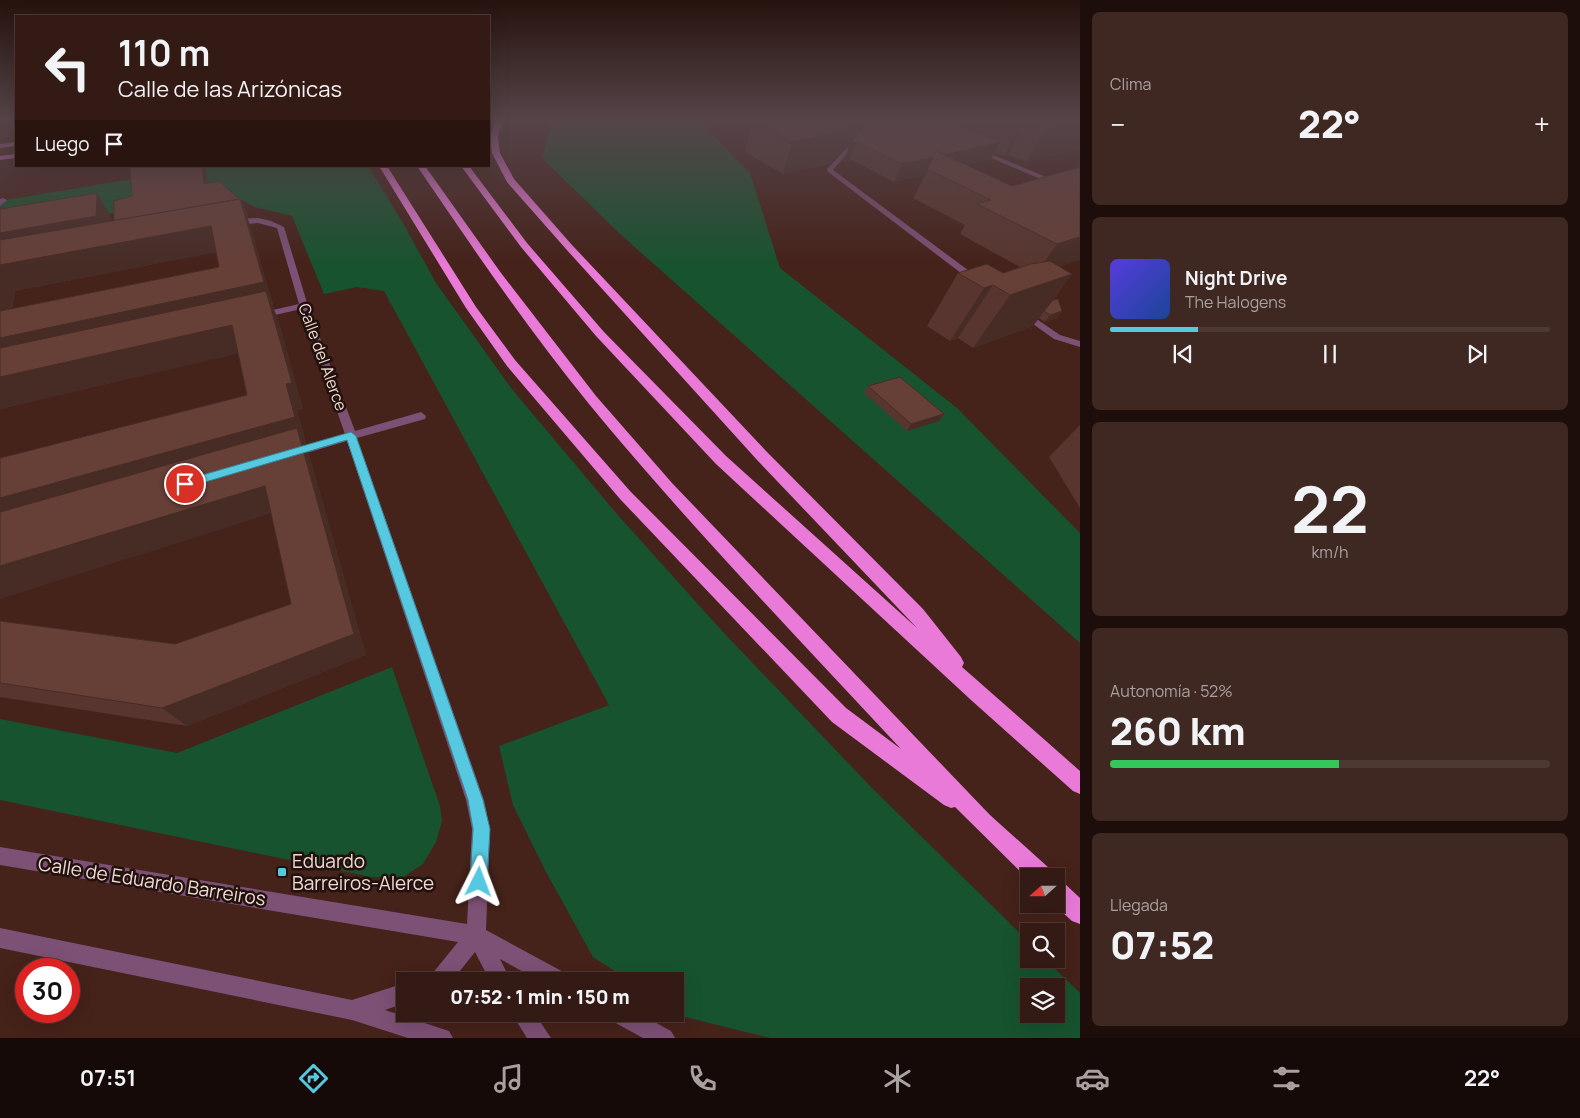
<!DOCTYPE html>
<html lang="es">
<meta charset="utf-8">
<style>
:root{--surface:#341a14;--page:#3f2722;--text:#f1f3f6;--muted:#a9a1a0;--line:#4e3834;--accent:#56c9e1}
body{margin:0;font-family:Manrope,sans-serif;background:var(--page);color:var(--text);height:100vh;display:flex;flex-direction:column;font-size:19px;white-space:nowrap}
*{box-sizing:border-box;margin:0}
p{font-size:16px;color:var(--muted)}
.icon{flex:none;width:28px;height:28px;fill:none;stroke:currentColor;stroke-width:2;stroke-linecap:round;stroke-linejoin:round}
.map{position:relative;flex:1;overflow:hidden}
.drawer{display:flex;flex-direction:column;gap:12px;padding:12px;background:#1d0e0b;width:500px}
.drawer>*{flex:none}
.top-card{position:absolute;left:15px;top:15px;width:475px;height:152px;border-radius:0px;box-shadow:0 5px 20px #0002,0 0 0 1px var(--line);background:#341a14;color:var(--text);overflow:hidden}
.needle{width:32px;rotate:249deg}
.tools{position:absolute;left:1020px;top:868px;display:grid;gap:10px}
.tools a{display:grid;place-items:center;width:45px;height:45px;border-radius:0px;background:var(--surface);box-shadow:0 5px 20px #0002,0 0 0 1px var(--line);font-size:25px}
.speed{position:absolute;left:15px;top:958px;display:flex;gap:10px;font-size:25px;font-weight:700;text-align:center}
.speed>*{display:grid;place-content:center;width:65px;height:65px;border-radius:50%;background:var(--surface);box-shadow:0 5px 20px #0002,0 0 0 1px var(--line);line-height:1}
.speed .limit{border:8px solid #d22;background:#fff;color:#111}
.pin{position:absolute;display:grid;place-items:center;width:42px;height:42px;color:#fff;margin:-21px;border:2px solid #fff;border-radius:50%;box-shadow:0 1px 5px #0007}
.me{position:absolute;width:55px;margin:-28px;rotate:3deg;stroke-linejoin:round;filter:drop-shadow(0 0 4px #0008)}
.turn{display:flex;align-items:center;gap:18px;height:105px;padding:0 20px;font-size:22px}
.turn .icon{width:65px;height:65px;stroke-width:2.5}
.turn b{display:block;font-size:35px;line-height:42px}
.then{display:flex;align-items:center;height:48px;padding:0 20px;background:#0003;gap:10px;font-size:19px}
.big{font-size:38px;font-weight:800;line-height:1.1}
.drawer .widget{flex:1;display:flex;flex-direction:column;justify-content:center;gap:8px;min-width:0;padding:0 18px;border-radius:8px;background:var(--page)}
.drawer .dial{align-items:center;gap:0}
.dial b{font-size:65px;line-height:1}
.song{display:flex;align-items:center;gap:15px}
.cover{width:60px;height:60px;border-radius:8px;background:linear-gradient(135deg,hsl(250 70% 55%),hsl(220 70% 35%))}
.played{height:5px;border-radius:2px;background:linear-gradient(90deg,var(--accent) 20%,var(--line) 20%)}
.keys{display:flex;justify-content:space-around;direction:ltr}
.heat{display:flex;justify-content:space-between;align-items:center;font-size:28px;direction:ltr}
.charge{height:8px;border-radius:4px;background:linear-gradient(90deg,#34c759 52%,var(--line) 0)}
.trip{position:absolute;left:396px;top:972px;width:288px;height:50px;border-radius:0px;background:var(--surface);box-shadow:0 5px 20px #0002,0 0 0 1px var(--line);font-weight:800;line-height:50px;text-align:center}
.tabs{display:flex;height:80px;justify-content:space-around;align-items:center;background:#150a08;color:var(--muted)}
.tabs .icon{width:35px;height:35px}
.tabs .on{color:var(--accent)}
.tabs b{font-size:22px;color:var(--text)}
main{display:flex;flex:1;min-height:0}
.map>svg:first-child{display:block}
.green{fill:#17532f;fill-rule:evenodd}
.lines{fill:none;stroke-linecap:round;stroke-linejoin:round}
.minor{fill:#7d5075;fill-rule:evenodd}
.major{fill:#ca6ebc;fill-rule:evenodd}
.highway{fill:#e97ad8;fill-rule:evenodd}
.wall{fill:#58362f;fill-rule:evenodd}
.shaded-wall{fill:#472c26}
.building{fill:#663f37;stroke:#472c26}
.route{fill:#56c9e1;stroke:#388392}
.poi-dot{fill:#56c9e1;stroke:#21110d;stroke-width:2}
.labels{text-anchor:middle;dominant-baseline:central;stroke-width:5;stroke-linejoin:round;paint-order:stroke}
.street-label{font-size:16px;fill:#f1d9d3;stroke:#21110d}
.near-poi-label{font-size:19px;fill:#f1d9d3;stroke:#21110d;text-anchor:start}
.near-street-label{font-size:19px;fill:#f1d9d3;stroke:#21110d}
</style>
<main>
<div class="map">
<svg width="1080" height="1038" viewBox="0 0 1080 1038">
<rect width="100%" height="100%" fill="#45221a"/>
<g class="green">
<polygon points="552,120 698,120 750,173 780,268 957,408 1080,533 1080,643 619,233 542,158"/>
<path d="M 209,166 L 368,166 L 403,223 L 436,283 L 511,388 L 616,513 L 723,632 L 872,788 L 1029,942 L 1029,959 L 1045,959 L 1080,993 L 1080,1038 L 770,1038 L 685,1017 L 675,1011 L 675,981 L 630,981 L 593,957 L 546,872 L 513,805 L 499,746 L 609,705 L 384,291 L 357,287 L 324,294 L 292,216 L 255,207 L 228,193 L 36,226 L 0,222 L 0,201 ZM 1029,986 L 1056,986 L 1056,1014 L 1029,1014 Z"/>
<polygon points="392,667 440,806 442,821 436,842 423,864 403,877 371,877 0,800 0,719 177,753"/>
</g>
<g class="lines">
<g class="minor">
<polygon points="859,135 861,138 833,170 980,279 980,283 974,283 827,171 827,169"/>
<polygon points="975,149 979,149 1080,191 1080,196 975,151"/>
<polygon points="3,198 7,200 0,206 0,199"/>
<polygon points="258,218 271,221 284,227 308,306 355,431 421,412 426,416 425,419 357,438 484,800 490,829 486,930 567,974 570,981 540,981 500,959 511,981 490,981 475,952 452,981 429,981 432,974 458,942 0,865 0,847 467,924 472,829 466,800 347,441 290,458 284,454 286,451 345,434 301,309 258,319 253,316 255,314 299,304 277,228 258,223 234,225 230,223 240,219"/>
<polygon points="1022,309 1060,335 1080,341 1080,347 1054,339 1019,314 1017,312"/>
<polygon points="0,928 352,1000 405,983 405,1003 385,1010 449,1031 453,1038 408,1038 352,1020 0,948"/>
<polygon points="512,1014 535,1014 551,1038 527,1038"/>
<polygon points="609,1014 640,1014 671,1031 675,1038 643,1038 612,1021"/>
</g>
<g class="major">
<polygon points="16,142 16,146 0,148 0,144"/>
<polygon points="16,154 16,158 0,160 0,156"/>
</g>
<g class="highway">
<polygon points="496,120 503,120 498,136 500,153 514,179 572,245 768,453 923,609 961,657 964,663 962,667 1080,771 1080,794 1073,791 971,700 716,464 596,336 521,247 461,166 469,166 527,243 604,332 726,456 917,628 758,461 566,249 507,182 492,153 490,136"/>
<path d="M 379,166 L 387,166 L 476,307 L 515,360 L 630,491 L 846,708 L 901,749 C 795,635 688,524 589,404 C 527,328 472,247 417,166 L 425,166 L 501,273 L 596,396 L 672,483 L 990,815 L 1049,868 L 1052,876 L 1029,876 L 1029,880 L 955,807 L 951,808 L 944,805 L 832,722 L 620,499 L 507,366 L 466,308 Z"/>
<polygon points="1056,880 1064,883 1080,898 1080,924 1072,921 1053,904 1056,904"/>
</g>
</g>
<g class="wall">
<polygon points="9,120 16,120 16,133"/>
<polygon points="733,120 1080,120 1080,148 1026,162 1008,155 1003,156 994,152 991,159 965,165 1012,186 1080,167 1060,267 1072,274 1053,300 1062,311 1057,318 1045,322 1039,318 1033,326 973,348 958,338 950,341 927,326 958,273 1003,273 1020,267 960,234 965,225 913,198 925,175 894,182 850,159 844,160 857,134 855,135 829,164 783,174 745,152 750,130"/>
<path d="M 205,166 L 208,183 L 241,200 L 248,216 L 247,216 L 274,308 L 273,308 L 277,316 L 303,409 L 297,410 L 306,443 L 304,444 L 309,454 L 366,655 L 187,726 L 0,697 L 0,621 L 175,644 L 291,604 L 238,353 L 0,409 L 0,209 L 111,217 L 111,221 L 114,221 L 132,196 ZM 216,252 L 219,267 L 12,309 L 15,291 Z"/>
<polygon points="868,386 944,414 939,421 907,431 864,393"/>
<polygon points="1080,425 1080,508 1049,457"/>
</g>
<g class="shaded-wall">
<polygon points="851,120 912,120 855,135 829,164 783,174 792,142"/>
<polygon points="1080,122 1080,148 1026,162 1045,130"/>
<polygon points="1026,123 1008,155 1003,156 1021,124"/>
<polygon points="857,142 850,159 844,160 850,143"/>
<polygon points="1000,142 991,159 935,172 927,169 925,175 894,182 902,164"/>
<polygon points="202,166 205,166 210,198 204,184"/>
<polygon points="97,193 111,217 110,240 0,261 0,233"/>
<polygon points="241,201 242,201 248,216 247,216 274,308 273,308 277,316 303,409 297,410 306,443 304,444 309,454 366,655 187,726 162,708 354,634 302,444 0,531 0,498 286,384 271,308 0,369 0,264 211,226 222,251 15,291 6,337 264,282"/>
<polygon points="1080,237 1080,260 1035,275 1057,244"/>
<polygon points="1072,274 1033,326 973,348 1010,295"/>
<polygon points="993,285 958,338 950,341 984,288"/>
<polygon points="1062,311 1057,318 1045,322 1050,315"/>
<polygon points="232,325 245,352 0,409 0,377"/>
<polygon points="944,414 939,421 907,431 911,424"/>
<polygon points="265,486 279,511 0,599 0,566"/>
</g>
<g class="building">
<polygon points="752,120 851,120 840,132 792,142"/>
<polygon points="882,120 948,120 1000,142 944,155 936,151 934,157 902,164 857,142 850,143 866,124"/>
<polygon points="1011,120 1080,120 1080,122 1045,130 1026,123 1021,124"/>
<polygon points="936,151 1012,186 1080,167 1080,237 1057,244 977,204 991,200 927,169"/>
<polygon points="130,166 202,166 204,184 219,181 239,199 114,221 114,201 132,196"/>
<polygon points="97,193 96,216 0,233 0,209"/>
<polygon points="240,199 264,282 0,338 0,311 219,267 211,226 0,265 0,240"/>
<polygon points="1050,261 1072,274 1010,295 993,285 984,288 958,273 987,264 1003,273 1031,264"/>
<polygon points="266,291 292,383 286,384 295,417 0,498 0,458 247,395 232,325 0,377 0,348"/>
<polygon points="1058,299 1062,311 1050,315 1044,311 1053,300"/>
<polygon points="900,377 944,414 911,424 868,386"/>
<polygon points="297,428 354,634 162,708 0,683 0,621 175,644 291,604 265,486 0,566 0,512"/>
</g>
<linearGradient id="sky" x2="0" y2="1"><stop stop-color="#26130e"/><stop offset="0.45" stop-color="#564449"/><stop offset="1" stop-color="#564449" stop-opacity="0"/></linearGradient>
<rect width="1080" height="266" fill="url(#sky)"/>
<polygon class="route" points="351,432 356,436 483,800 490,829 487,882 485,888 479,891 473,888 470,882 473,829 468,800 347,440 185,488 180,484 185,480"/>
<rect class="poi-dot" x="277" y="867" width="10" height="10" rx="2.5"/>
<g class="labels">
<g class="street-label">
<text transform="translate(323 357) rotate(70)">Calle del Alerce</text>
</g>
<g class="near-poi-label">
<text x="292" y="861">Eduardo<tspan x="292" dy="22">Barreiros-Alerce</tspan></text>
</g>
<g class="near-street-label">
<text transform="translate(152 881) rotate(9)">Calle de Eduardo Barreiros</text>
</g>
</g>
</svg>
<div class="tools">
<a><svg class="needle" viewBox="-14 -14 28 28"><path d="M0-13l5 13h-10z" fill="#e53935"/><path d="M0 13l5-13h-10z" fill="#a9a1a0"/></svg></a>
<a><svg class="icon" aria-label="search" viewBox="0 0 24 24"><circle cx="10" cy="10" r="6"/><path d="M15 15l6 6"/></svg></a>
<a><svg class="icon" aria-label="layers" viewBox="0 0 24 24"><path d="M12 4l9 5-9 5-9-5zM3 14l9 5 9-5"/></svg></a>
</div>
<div class="speed"><div class="limit">30</div></div>
<div class="pin" style="left:185px;top:484px;background:#d93025"><svg class="icon" aria-label="arrive" viewBox="0 0 24 24"><path d="M6 21V4h12l-3 4 3 4H6"/></svg></div>
<svg class="me" style="left:479px;top:882px" viewBox="-20 -20 40 40"><path d="M0-17L14 15 0 8-14 15z" fill="#56c9e1" stroke="#fff" stroke-width="4"/></svg>
<div class="trip">07:52 · 1 min · 150 m</div>
<div class="top-card">
<div class="turn"><svg class="icon" aria-label="left" viewBox="0 0 24 24"><path d="M17 20v-9H6M10 6l-5 5 5 5"/></svg><div><b>110 m</b>Calle de las Arizónicas</div></div>
<div class="then">Luego<svg class="icon" aria-label="arrive" viewBox="0 0 24 24"><path d="M6 21V4h12l-3 4 3 4H6"/></svg></div>
</div>
</div>
<section class="drawer">
<div class="widget"><p>Clima</p>
<div class="heat"><a>−</a><b class="big">22°</b><a>+</a></div>
</div>
<div class="widget">
<div class="song"><i class="cover"></i><div><b>Night Drive</b><p>The Halogens</p></div></div>
<div class="played"></div>
<div class="keys"><svg class="icon" aria-label="previous" viewBox="0 0 24 24"><path d="M18 5L8 12l10 7zM5 5v14"/></svg><svg class="icon" aria-label="pause" viewBox="0 0 24 24"><path d="M8 5v14M16 5v14"/></svg><svg class="icon" aria-label="next" viewBox="0 0 24 24"><path d="M6 5l10 7-10 7zM19 5v14"/></svg></div>
</div>
<div class="widget dial"><b>22</b><p>km/h</p></div>
<div class="widget"><p>Autonomía · 52%</p><b class="big">260 km</b><div class="charge"></div></div>
<div class="widget"><p>Llegada</p><b class="big">07:52</b></div>
</section>
</main>
<nav class="tabs">
<b>07:51</b>
<svg class="icon on" aria-label="directions" viewBox="0 0 24 24"><path d="M12 3l9 9-9 9-9-9zM9 14v-3h6M13 9l2 2-2 2"/></svg>
<svg class="icon" aria-label="music" viewBox="0 0 24 24"><path d="M9 18V5l10-2v13"/><circle cx="6" cy="18" r="3"/><circle cx="16" cy="16" r="3"/></svg>
<svg class="icon" aria-label="phone" viewBox="0 0 24 24"><path d="M5 4h4l2 5-3 2q2 4 5 5l2-3 5 2v4C11 20 4 13 5 4z"/></svg>
<svg class="icon" aria-label="climate" viewBox="0 0 24 24"><path d="M12 3v18M4 7l16 10M4 17L20 7"/></svg>
<svg class="icon" aria-label="car" viewBox="0 0 24 24"><path d="M5 17H2v-5l4-1 3-4h7l3 4 3 1v5h-3M9 17h6M6 11h13"/><circle cx="7" cy="17" r="2"/><circle cx="17" cy="17" r="2"/></svg>
<svg class="icon" aria-label="filters" viewBox="0 0 24 24"><path d="M4 7h16M4 17h16"/><circle cx="9" cy="7" r="2"/><circle cx="15" cy="17" r="2"/></svg>
<b>22°</b>
</nav>
